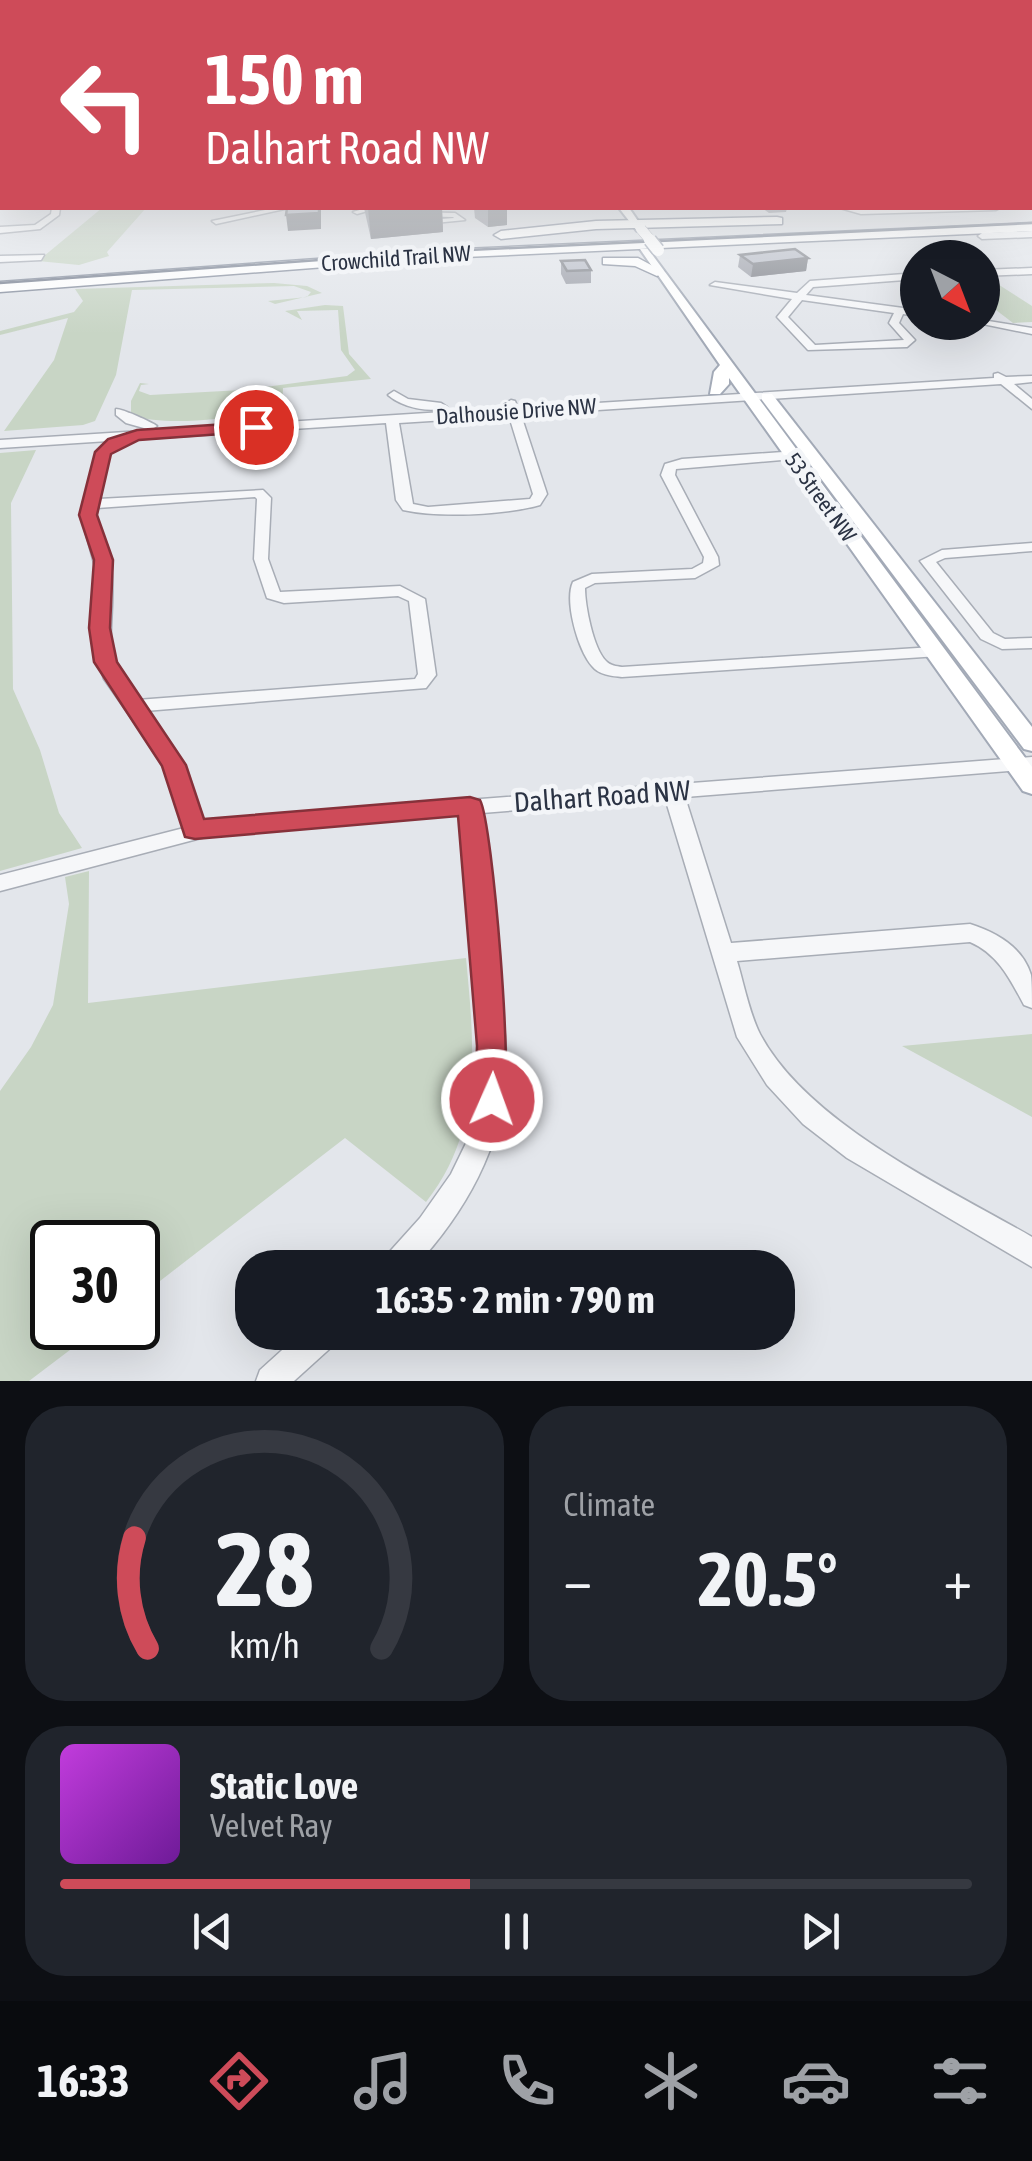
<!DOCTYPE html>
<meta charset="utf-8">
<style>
:root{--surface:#171b24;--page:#20242c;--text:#f1f3f6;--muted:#9ea1a6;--line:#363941;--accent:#ce4b59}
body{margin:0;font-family:"Asap Condensed",sans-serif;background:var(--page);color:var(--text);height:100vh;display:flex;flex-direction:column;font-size:38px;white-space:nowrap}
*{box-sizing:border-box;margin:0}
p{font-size:32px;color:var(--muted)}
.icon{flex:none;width:55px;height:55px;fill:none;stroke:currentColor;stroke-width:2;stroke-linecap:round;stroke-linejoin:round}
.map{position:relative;height:1381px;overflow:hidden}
.panel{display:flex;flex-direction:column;gap:25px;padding:25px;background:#0d0f14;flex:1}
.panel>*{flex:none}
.banner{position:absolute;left:0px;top:0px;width:1032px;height:210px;box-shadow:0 10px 40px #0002;background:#ce4b59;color:#fff;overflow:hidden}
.needle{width:65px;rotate:138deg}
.fabs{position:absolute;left:900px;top:240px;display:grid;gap:20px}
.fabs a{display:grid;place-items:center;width:100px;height:100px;border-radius:50%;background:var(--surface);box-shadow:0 10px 40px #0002;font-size:50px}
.speed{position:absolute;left:30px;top:1220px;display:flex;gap:20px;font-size:50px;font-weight:700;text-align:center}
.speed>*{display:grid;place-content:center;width:130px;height:130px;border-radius:50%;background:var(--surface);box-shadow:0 10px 40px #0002;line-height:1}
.speed .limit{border:5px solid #111;border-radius:15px;background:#fff;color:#111}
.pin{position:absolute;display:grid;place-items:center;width:85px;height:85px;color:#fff;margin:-42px;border:5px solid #fff;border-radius:50%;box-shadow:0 2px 10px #0007}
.me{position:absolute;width:110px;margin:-55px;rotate:2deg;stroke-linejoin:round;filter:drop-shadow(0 0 8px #0008)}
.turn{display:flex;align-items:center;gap:35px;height:210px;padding:0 40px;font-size:45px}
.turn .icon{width:130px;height:130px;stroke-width:2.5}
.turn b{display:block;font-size:70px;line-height:85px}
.big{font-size:75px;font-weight:700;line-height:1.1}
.panel .card{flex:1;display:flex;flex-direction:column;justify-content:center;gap:15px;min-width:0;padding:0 35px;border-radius:40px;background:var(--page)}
.panel .dial{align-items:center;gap:0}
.dial svg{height:260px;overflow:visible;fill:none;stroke:var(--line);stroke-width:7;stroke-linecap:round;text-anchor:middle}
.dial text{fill:var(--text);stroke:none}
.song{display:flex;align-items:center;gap:30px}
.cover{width:120px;height:120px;border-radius:15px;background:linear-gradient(135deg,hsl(290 70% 55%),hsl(280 70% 35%))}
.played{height:10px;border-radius:5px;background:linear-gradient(90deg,var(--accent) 45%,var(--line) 45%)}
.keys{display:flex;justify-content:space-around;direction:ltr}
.heat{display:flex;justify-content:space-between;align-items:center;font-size:55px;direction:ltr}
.panel .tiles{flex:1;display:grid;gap:25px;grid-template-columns:1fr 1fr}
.card:last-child{grid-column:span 2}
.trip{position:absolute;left:235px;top:1250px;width:560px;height:100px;border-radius:40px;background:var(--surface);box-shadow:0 10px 40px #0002;font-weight:700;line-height:100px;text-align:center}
.tab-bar{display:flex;height:160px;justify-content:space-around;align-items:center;background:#090b0e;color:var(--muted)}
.tab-bar .icon{width:70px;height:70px}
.tab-bar .selected{color:var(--accent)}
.tab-bar b{font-size:45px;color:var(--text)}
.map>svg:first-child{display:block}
.green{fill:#c8d5c5}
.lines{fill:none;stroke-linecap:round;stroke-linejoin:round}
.minor-casing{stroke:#a8adb6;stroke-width:3}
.major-casing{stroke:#a3aab7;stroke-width:4}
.highway-casing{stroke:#8b93a2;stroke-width:3}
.minor{fill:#f6f7f9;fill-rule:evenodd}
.major{fill:#fff;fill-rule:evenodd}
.highway{fill:#fff;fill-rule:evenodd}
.tram{stroke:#7d8595;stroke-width:2.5}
.major-bridge-far1-casing{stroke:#a3aab7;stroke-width:11;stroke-linecap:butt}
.major-bridge-casing{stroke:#a3aab7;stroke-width:15;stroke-linecap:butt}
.major-bridge-far1{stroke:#fff;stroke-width:10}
.major-bridge{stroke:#fff;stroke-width:12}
.wall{fill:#a1a4ad}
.shaded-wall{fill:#83868d}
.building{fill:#bbbfc9;stroke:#83868d;stroke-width:2.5}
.route{fill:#ce4b59;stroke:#86313a;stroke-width:2.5}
.labels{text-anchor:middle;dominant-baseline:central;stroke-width:9;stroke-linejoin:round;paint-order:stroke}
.far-street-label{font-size:22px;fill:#2b3344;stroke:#f3f5f8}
.street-label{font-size:28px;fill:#2b3344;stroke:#f3f5f8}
</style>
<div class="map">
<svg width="1032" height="1381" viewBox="0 0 1032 1381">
<rect width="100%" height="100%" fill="#e3e6eb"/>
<g class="green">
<polygon points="102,208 146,208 107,252 109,256 79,265 38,261"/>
<polygon points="982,274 1032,306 1032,322 1013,323 983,300"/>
<polygon points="274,283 307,286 322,293 275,304 268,301 307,297 311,292 294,286 132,290 116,375 95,421 83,425 4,431 54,360 68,318 0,335 0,331 74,312 83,301 75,289"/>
<path d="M 325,305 L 343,306 L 349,354 L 371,379 L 283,388 L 282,412 C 238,415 173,429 131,415 L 131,401 L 140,383 L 149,384 L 141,385 L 139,391 L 150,395 L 242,390 L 347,376 L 355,370 L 341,350 L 338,310 L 297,311 L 302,320 L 285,311 Z"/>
<polygon points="36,450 11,503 13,689 40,750 59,813 82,848 0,871 0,453"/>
<path d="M 89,871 L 88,1003 L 466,958 C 474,1043 484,1129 426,1202 L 345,1138 L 138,1298 L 138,1242 L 52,1242 L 52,1328 L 99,1328 L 29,1381 L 0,1381 L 0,1091 L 31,1047 L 53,1005 L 69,904 L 65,877 Z"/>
<polygon points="1032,1033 1032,1117 902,1046 1032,1034"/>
</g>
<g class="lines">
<g class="minor-casing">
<g id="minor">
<rect x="0" y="170" width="2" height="5"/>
<rect x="1030" y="174" width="2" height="5"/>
<polygon points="1030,204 1032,204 1032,208 1027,208 1030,208"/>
<polygon points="52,208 60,208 59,215 40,229 0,233 0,227 35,225 51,214"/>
<polygon points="275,208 289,208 216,224 212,221"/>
<polygon points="366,208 378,208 357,214 353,212"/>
<polygon points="840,208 861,210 1000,208 996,210 861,214"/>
<path d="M 410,212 L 455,213 L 465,220 L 394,227 L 393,215 ZM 410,216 L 453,217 L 454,218 L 401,222 L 400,219 Z"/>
<polygon points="1032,231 1032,237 982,239 978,236 982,233"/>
<polygon points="44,255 41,260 0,262 0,256"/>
<polygon points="1032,268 1032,274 982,276 982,270"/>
<path d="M 918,273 L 918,279 L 813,287 L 806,295 L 918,310 L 918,316 L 903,314 L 899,323 L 915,340 L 907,347 L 808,350 L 777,317 L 792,299 L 710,285 L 715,282 L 797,293 L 810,281 ZM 802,300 L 894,313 L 889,323 L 904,340 L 815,345 L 788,317 Z"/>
<polygon points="982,320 1032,328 1032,334 973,322 982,322"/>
<path d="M 998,373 L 1006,377 L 1032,376 L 1032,382 L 1014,384 L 1032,399 L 1032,409 L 1001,384 L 521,415 L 547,494 L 540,505 C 504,515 439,518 403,510 L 396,500 L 386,423 L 0,448 L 0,440 L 506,408 L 505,404 L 511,400 L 515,401 L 518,408 L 994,378 L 994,374 ZM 509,416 L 533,494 L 530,499 L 428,507 L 413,504 L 399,423 Z"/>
<path d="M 394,391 L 408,399 L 441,403 L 447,407 C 430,414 402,407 388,395 Z"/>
<path d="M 116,409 C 123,409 151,422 157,426 L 151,430 L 126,423 L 116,415 Z"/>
<path d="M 103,448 L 109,452 L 99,499 L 263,490 L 271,498 L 268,559 L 280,592 L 400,586 L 425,599 L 436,675 L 426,688 L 145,711 L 183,765 L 203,823 L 220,819 L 1032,757 L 1032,769 L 685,797 L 731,943 L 970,924 C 995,932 1023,947 1031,975 C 1032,984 1032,998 1032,1008 L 1024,1005 C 1010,979 998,954 970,942 L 737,961 C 744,984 749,1012 760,1034 C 808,1124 946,1187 1032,1237 L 1032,1267 L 847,1158 L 803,1124 L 767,1085 L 737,1037 L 665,798 L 482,813 C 487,866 492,919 497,972 C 501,1005 507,1038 506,1071 C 504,1146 464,1214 414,1268 L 380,1268 L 384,1258 L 420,1218 L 451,1174 L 470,1135 L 477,1109 L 481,1042 L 462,814 L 220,833 L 0,891 L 0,875 L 184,828 L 165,766 L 104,679 L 93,646 L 97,574 L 81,515 L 97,452 ZM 255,497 L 257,499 L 254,559 L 267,598 L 284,603 L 398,596 L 409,601 L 418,674 L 415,679 L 137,700 C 98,647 115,636 112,577 C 111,557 101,535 95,515 L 97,508 Z"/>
<path d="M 811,450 L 817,454 L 816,457 L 676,469 L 675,475 L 718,557 L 719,565 L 695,578 L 595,583 L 585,588 C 585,605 593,648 606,661 C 611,666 616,666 622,667 L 933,647 L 939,648 L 941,652 L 939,656 L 622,677 C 612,676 599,675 592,666 C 578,650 564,601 573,582 L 592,574 L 692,569 L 703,563 L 704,557 L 661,475 L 665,464 L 682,459 Z"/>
<polygon points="1032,543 1032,551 945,558 936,562 993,633 1005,639 1032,638 1032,648 1002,649 981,639 920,561 942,550"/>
<polygon points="302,1332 340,1332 336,1343 294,1381 256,1381 260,1370"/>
</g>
</g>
<g class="major-casing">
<g id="major">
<polygon points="619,208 629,208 645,231 637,231"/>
<polygon points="640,249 648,249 1032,767 1032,794 1023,791 729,378 729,384 720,394 710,394 714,372 720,365"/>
<polygon points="762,394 772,394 1032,727 1032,751 1024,749 762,400"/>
</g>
</g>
<g class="highway-casing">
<g id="highway">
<polygon points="777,217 782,218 782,224 596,229 501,239 494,235 501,231 596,221"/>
<polygon points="1032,223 1032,231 442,258 0,292 0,282 442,250"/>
<polygon points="603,258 638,258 664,272 657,276 635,266 603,264"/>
</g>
</g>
<use href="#minor" class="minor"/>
<use href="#major" class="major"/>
<use href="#highway" class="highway"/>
<polyline class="tram" points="0,283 429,252 1032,223"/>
<g class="major-bridge-far1-casing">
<polyline id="major-bridge-far1" points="641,229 652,242"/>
</g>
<g class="major-bridge-casing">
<polyline id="major-bridge" points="650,240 658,250"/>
</g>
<use href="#major-bridge-far1" class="major-bridge-far1"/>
<use href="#major-bridge" class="major-bridge"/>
</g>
<g class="wall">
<polygon points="364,208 442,208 443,232 371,239"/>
<polygon points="474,208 507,208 507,225 488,227 475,218"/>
<polygon points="762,208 787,208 786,212 769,213"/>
<polygon points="740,255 808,258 806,271 751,277 738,267"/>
<polygon points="561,261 591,270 591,283 566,284 561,274"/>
</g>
<g class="shaded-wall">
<polygon points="321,208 321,229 288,231 286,215"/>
<polygon points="368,208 442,208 443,232 371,239"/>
<polygon points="488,208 507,208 507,225 488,227"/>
<polygon points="808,258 806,271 751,277 753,264"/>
</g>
<g class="building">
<polygon points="287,208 319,208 319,213 286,215"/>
<polygon points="795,249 808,258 753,264 740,255"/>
<polygon points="585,260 591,270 567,271 561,261"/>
</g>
<linearGradient id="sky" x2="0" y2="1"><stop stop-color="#8bb3dc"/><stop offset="0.42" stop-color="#f2f4f6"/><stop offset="1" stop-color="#f2f4f6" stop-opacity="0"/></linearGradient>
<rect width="1032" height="334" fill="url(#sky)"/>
<path class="route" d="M 256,422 L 262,424 L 262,431 L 139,440 L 111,454 L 97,515 L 113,560 L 110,628 L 117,662 L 186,765 L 204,819 L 470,797 L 480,800 C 493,823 514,1087 503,1111 L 492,1116 L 480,1111 L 475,1100 L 477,1046 L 458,816 L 195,839 L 185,837 L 162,766 L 94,662 L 89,628 L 94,560 L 79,515 L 95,452 L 108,439 L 137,430 Z"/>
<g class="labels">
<g class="far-street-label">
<text transform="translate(396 258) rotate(-4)">Crowchild Trail NW</text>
<text transform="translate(516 411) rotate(-4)">Dalhousie Drive NW</text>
<text transform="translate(821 497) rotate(54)">53 Street NW</text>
</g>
<g class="street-label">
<text transform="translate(602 796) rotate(-4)">Dalhart Road NW</text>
</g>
</g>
</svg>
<div class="fabs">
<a><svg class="needle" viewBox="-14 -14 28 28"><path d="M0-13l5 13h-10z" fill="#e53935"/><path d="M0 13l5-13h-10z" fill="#9ea1a6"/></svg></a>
</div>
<div class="speed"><div class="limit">30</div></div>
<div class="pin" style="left:256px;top:427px;background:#d93025"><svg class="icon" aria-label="arrive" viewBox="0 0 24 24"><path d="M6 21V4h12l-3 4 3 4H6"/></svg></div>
<svg class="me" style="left:492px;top:1100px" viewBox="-20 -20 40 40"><circle r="17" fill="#ce4b59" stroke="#fff" stroke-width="3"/><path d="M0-11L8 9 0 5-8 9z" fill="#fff"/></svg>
<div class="trip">16:35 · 2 min · 790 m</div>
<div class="banner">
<div class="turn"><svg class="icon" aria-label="left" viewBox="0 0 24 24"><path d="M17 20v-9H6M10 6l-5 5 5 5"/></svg><div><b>150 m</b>Dalhart Road NW</div></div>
</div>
</div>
<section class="panel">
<div class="tiles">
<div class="card dial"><svg viewBox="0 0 100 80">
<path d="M14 69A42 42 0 1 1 86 69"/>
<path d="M14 69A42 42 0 0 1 10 35" stroke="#ce4b59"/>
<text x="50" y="56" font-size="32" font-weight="700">28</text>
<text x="50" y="72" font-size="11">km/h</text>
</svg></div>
<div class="card"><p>Climate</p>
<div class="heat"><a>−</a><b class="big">20.5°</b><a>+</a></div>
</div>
<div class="card">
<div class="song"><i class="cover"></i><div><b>Static Love</b><p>Velvet Ray</p></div></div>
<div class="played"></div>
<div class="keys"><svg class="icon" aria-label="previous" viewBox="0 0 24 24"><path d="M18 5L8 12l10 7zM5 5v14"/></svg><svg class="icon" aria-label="pause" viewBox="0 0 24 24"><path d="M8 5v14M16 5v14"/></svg><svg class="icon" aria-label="next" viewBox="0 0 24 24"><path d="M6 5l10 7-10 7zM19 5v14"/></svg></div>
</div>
</div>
</section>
<nav class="tab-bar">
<b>16:33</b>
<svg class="icon selected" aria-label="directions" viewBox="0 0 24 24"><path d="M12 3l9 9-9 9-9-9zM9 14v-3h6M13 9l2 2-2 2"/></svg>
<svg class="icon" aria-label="music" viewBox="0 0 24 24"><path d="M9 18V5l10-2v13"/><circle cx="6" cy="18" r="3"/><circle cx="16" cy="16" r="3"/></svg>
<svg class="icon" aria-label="phone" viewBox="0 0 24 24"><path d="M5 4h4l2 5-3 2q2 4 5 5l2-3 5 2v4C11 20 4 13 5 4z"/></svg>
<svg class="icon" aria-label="climate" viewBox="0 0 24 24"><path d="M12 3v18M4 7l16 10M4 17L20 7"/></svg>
<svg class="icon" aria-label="car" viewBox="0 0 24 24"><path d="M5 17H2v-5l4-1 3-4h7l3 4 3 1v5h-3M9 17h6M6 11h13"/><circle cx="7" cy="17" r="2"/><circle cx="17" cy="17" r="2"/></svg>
<svg class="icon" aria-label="filters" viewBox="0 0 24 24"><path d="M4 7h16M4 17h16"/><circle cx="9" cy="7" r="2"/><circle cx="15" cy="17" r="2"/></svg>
</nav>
